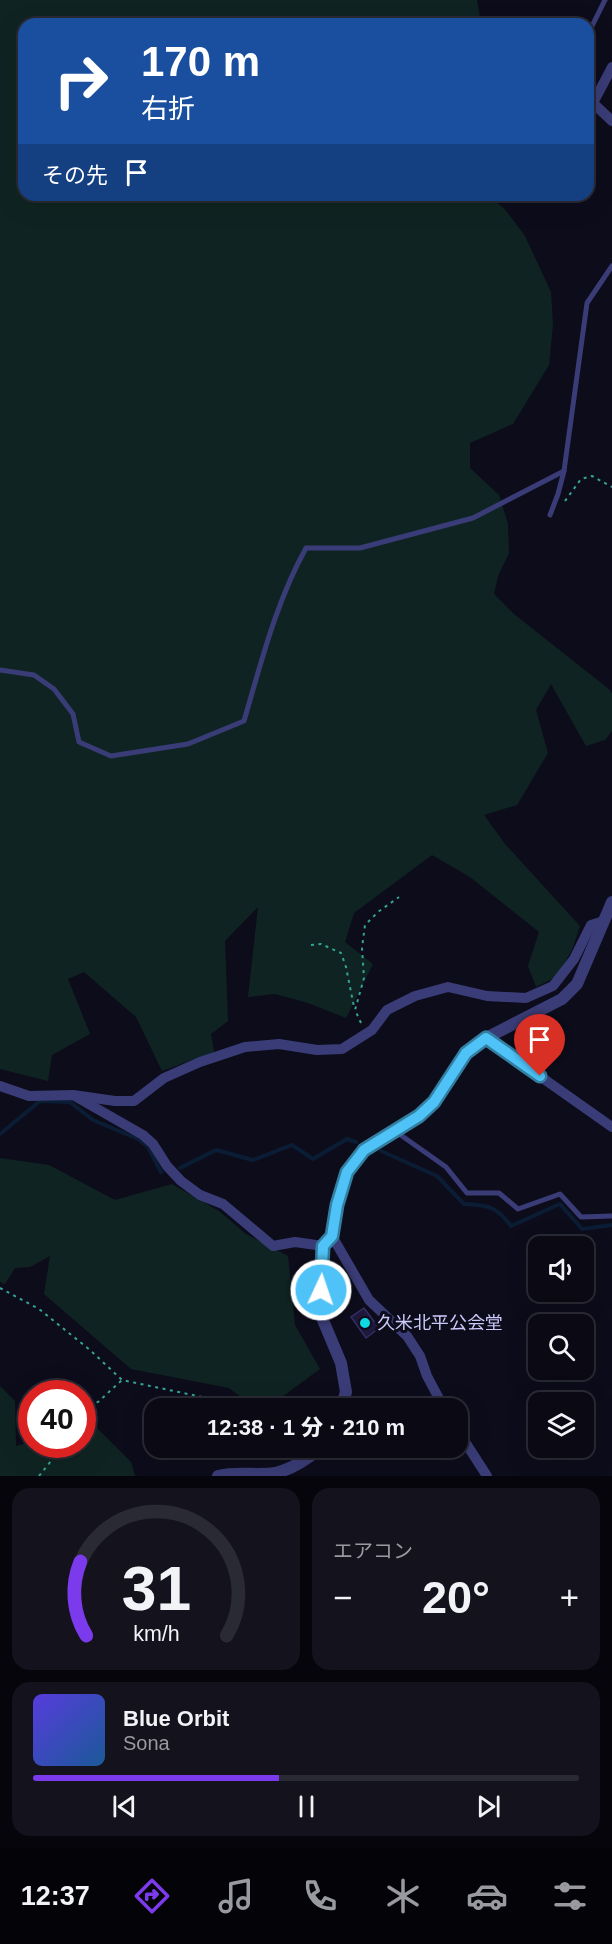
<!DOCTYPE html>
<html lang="ja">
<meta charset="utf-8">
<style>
:root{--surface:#0a0914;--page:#13121d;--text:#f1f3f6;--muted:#999aa0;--line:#2a2a34;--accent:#7c3aed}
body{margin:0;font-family:Helvetica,"Noto Sans JP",sans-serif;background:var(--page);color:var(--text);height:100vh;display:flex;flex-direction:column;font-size:22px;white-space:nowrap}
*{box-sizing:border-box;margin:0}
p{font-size:20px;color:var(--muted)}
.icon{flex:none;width:33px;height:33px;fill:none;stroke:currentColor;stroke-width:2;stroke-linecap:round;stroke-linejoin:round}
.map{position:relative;height:1476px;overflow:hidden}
.panel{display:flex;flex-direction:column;gap:12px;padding:12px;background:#06050b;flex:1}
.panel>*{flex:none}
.top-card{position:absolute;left:18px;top:18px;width:576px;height:183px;border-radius:18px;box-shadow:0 6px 24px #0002,0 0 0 2px var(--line);background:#1a4fa0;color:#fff;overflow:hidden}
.controls{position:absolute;left:528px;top:1236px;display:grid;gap:12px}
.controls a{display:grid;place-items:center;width:66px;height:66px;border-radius:12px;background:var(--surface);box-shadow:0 6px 24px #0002,0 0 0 2px var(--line);font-size:30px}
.speed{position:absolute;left:18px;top:1380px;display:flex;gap:12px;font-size:30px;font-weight:700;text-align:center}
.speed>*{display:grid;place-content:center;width:78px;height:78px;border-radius:50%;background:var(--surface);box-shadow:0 6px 24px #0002,0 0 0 2px var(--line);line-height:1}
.speed .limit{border:9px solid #d22;background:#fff;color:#111}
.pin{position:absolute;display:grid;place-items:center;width:51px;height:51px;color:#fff;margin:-62px -26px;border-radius:50% 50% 50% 0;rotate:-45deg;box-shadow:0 0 6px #0007}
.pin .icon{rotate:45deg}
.me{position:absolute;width:66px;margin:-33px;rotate:3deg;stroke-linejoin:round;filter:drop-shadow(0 0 4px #0008)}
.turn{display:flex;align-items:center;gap:21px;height:126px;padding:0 24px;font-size:27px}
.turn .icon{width:78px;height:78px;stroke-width:2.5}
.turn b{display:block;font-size:42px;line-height:51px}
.then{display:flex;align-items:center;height:57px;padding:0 24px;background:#0003;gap:12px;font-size:22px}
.big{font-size:45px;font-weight:800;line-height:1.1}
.panel .tile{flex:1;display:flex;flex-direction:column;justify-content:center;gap:9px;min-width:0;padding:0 21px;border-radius:18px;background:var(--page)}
.panel .dial{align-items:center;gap:0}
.dial svg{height:156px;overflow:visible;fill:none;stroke:var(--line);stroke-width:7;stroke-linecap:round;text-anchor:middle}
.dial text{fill:var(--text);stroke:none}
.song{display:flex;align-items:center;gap:18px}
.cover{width:72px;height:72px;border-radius:9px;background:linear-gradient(135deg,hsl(250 70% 55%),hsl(210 70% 35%))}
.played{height:6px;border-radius:3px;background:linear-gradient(90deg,var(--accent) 45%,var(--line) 45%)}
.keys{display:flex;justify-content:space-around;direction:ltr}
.heat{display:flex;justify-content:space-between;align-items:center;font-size:33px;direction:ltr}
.panel .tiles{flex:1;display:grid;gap:12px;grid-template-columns:1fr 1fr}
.tile:last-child{grid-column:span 2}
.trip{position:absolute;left:144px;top:1398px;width:324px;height:60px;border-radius:18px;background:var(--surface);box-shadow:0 6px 24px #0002,0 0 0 2px var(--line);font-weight:800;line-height:60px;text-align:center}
.menu{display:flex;height:96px;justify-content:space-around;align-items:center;background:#040408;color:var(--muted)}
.menu .icon{width:42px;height:42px}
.menu .selected{color:var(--accent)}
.menu b{font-size:27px;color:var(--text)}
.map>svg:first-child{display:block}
.green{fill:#0f2422}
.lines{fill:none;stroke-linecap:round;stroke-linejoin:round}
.stream{stroke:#0b1d34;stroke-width:4}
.building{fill:#1e193a;stroke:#342d65;stroke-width:1.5}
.path{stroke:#34a496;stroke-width:2;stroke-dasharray:3 4.5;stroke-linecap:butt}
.service{stroke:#3a3c77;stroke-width:5}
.minor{stroke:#3a3c77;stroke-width:10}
.tertiary{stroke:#3a3c77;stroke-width:12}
.route-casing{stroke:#337fa1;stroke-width:15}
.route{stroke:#4fc3f7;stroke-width:10}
.poi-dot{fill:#0fdae1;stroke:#0d0c1b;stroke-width:2}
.labels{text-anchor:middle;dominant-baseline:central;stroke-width:6;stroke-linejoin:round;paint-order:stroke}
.poi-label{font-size:18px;fill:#ccc9fb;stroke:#0d0c1b;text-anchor:start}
</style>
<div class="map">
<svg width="612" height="1476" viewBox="0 0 612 1476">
<rect width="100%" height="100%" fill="#0d0c1b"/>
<g class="green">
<polygon points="0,0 477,0 481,24 24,24 24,195 486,195 504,208 525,236 551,292 553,325 549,365 513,424 470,443 470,468 499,495 508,524 509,553 498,576 494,594 514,614 610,690 612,694 612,731 605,740 586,746 551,684 536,710 548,753 517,805 484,815 505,844 580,926 572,950 556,977 536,987 528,966 539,932 470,877 432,855 354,913 345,942 373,964 346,1018 308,1003 275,994 248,997 258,907 225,941 228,1021 211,1034 214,1052 162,1071 136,1017 84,972 68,979 90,1034 52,1055 48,1081 0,1069"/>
<polygon points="0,1158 49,1165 115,1200 172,1184 219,1211 246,1234 288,1256 295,1325 320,1369 267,1408 256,1408 229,1388 131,1369 44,1294 50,1256 30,1267 15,1268 5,1284 0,1282"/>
<polygon points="0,1386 15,1401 16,1446 31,1442 32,1444 82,1444 83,1429 95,1426 131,1462 135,1476 0,1476"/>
</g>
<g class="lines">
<g class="stream">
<polyline points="0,1134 40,1101 70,1102 93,1120 138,1139 148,1147 161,1172"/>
<path d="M 381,1151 L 437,1176 L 464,1204 C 488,1205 496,1206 511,1226 L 560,1204 L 582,1229 L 612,1225"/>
<polyline points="180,1168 216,1150 253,1160 292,1145 313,1159 347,1139 356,1142"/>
</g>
</g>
<polygon class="building" points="364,1308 379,1328 366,1338 351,1317"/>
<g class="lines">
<g class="path">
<polyline points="565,501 581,479 592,476 612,487"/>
<polyline points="311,945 321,944 341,953 346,967 354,1007"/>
<polyline points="361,1023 355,1010 364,978 362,948 365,925 378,912 399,897"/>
<polyline points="0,1288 39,1309 90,1350 122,1380 235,1404 240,1408"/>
<polyline points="82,1406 98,1402 122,1380"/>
<polyline points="285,1448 289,1450 296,1448"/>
<polyline points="39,1476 59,1451 61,1444"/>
</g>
<g class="service">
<polyline points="588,34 605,0"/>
<polyline points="550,515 558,494 564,471 587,303 612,266"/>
<path d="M 0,670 L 34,675 L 54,689 L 73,714 L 79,742 L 111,756 L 188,744 L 244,721 C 261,663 276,602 306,548 L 360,548 L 473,518 L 564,471"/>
<polyline points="395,1131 446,1167 467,1193 499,1193 518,1209 560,1194 581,1217 612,1216"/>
</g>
<g class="minor">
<polyline points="612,67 593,103 612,121"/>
<polyline points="486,1038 612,1127"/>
<polyline points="0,1086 29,1096 73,1095 143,1135 153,1144 167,1166 181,1181 200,1195 223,1204 273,1246 295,1242 323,1246"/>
<polyline points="73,1095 115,1101 134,1101 164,1078 200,1062 245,1047 279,1044 317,1050 342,1049 372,1030 387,1010 415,996 448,987 487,996 526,998 553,986 574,959 591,925 604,921"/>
<polyline points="332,1236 369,1300 407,1336 420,1356 427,1376 444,1408"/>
<polyline points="458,1431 487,1476"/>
</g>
<g class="tertiary">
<polyline points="341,1408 346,1392 341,1363 320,1313 323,1246 332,1236 337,1205 347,1172 364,1150 419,1116 434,1102 466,1053 486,1038 562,999 577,984 612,902"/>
<path d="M 218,1476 C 237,1471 256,1476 275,1473 C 293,1469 308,1458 321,1448"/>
</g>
</g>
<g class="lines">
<g class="route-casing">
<polyline id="route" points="321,1290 323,1246 332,1236 337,1205 347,1172 364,1150 419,1116 434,1102 466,1053 486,1038 540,1076"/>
</g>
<use href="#route" class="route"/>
</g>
<circle class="poi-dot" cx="365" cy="1323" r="6"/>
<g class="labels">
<g class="poi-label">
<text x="377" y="1323">久米北平公会堂</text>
</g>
</g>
</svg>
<div class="controls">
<a><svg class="icon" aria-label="sound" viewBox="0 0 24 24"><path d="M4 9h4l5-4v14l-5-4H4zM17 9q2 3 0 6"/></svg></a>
<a><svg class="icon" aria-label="search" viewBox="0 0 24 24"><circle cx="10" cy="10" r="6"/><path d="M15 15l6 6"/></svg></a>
<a><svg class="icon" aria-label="layers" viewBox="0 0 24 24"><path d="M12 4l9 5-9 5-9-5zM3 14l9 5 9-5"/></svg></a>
</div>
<div class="speed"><div class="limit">40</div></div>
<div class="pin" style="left:540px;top:1076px;background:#d93025"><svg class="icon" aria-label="arrive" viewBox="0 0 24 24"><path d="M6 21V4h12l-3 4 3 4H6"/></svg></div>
<svg class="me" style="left:321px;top:1290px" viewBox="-20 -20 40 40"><circle r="17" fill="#4fc3f7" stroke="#fff" stroke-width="3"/><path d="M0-11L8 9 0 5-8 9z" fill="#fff"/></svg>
<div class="trip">12:38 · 1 分 · 210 m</div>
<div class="top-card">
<div class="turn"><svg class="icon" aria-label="right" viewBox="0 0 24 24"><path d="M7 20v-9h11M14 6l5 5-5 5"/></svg><div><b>170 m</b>右折</div></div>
<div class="then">その先<svg class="icon" aria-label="arrive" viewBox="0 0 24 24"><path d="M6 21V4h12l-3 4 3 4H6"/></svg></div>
</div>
</div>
<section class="panel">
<div class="tiles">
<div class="tile dial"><svg viewBox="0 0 100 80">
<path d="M14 69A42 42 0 1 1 86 69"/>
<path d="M14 69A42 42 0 0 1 11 31" stroke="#7c3aed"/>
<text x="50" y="56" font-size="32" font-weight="700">31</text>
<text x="50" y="72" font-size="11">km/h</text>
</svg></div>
<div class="tile"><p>エアコン</p>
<div class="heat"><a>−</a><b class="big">20°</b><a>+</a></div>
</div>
<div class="tile">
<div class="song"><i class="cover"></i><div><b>Blue Orbit</b><p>Sona</p></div></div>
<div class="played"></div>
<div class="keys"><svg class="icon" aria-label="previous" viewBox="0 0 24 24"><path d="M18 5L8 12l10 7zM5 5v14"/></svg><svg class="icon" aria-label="pause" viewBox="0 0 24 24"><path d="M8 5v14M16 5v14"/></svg><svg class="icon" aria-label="next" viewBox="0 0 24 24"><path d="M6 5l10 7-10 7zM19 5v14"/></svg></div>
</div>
</div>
</section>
<nav class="menu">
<b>12:37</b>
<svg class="icon selected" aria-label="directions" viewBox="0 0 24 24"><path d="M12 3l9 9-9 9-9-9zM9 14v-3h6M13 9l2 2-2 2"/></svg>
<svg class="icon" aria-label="music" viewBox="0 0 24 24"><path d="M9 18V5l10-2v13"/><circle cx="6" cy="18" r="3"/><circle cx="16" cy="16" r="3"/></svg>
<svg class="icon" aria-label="phone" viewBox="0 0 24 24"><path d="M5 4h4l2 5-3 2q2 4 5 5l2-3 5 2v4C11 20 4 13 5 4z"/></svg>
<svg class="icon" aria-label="climate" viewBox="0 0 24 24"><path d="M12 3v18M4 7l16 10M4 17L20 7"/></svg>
<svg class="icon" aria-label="car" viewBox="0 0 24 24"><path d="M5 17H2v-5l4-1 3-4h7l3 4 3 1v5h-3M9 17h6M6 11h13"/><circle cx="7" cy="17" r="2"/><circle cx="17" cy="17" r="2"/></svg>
<svg class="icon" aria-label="filters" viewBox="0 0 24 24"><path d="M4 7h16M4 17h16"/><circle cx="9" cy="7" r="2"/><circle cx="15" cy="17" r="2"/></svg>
</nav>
